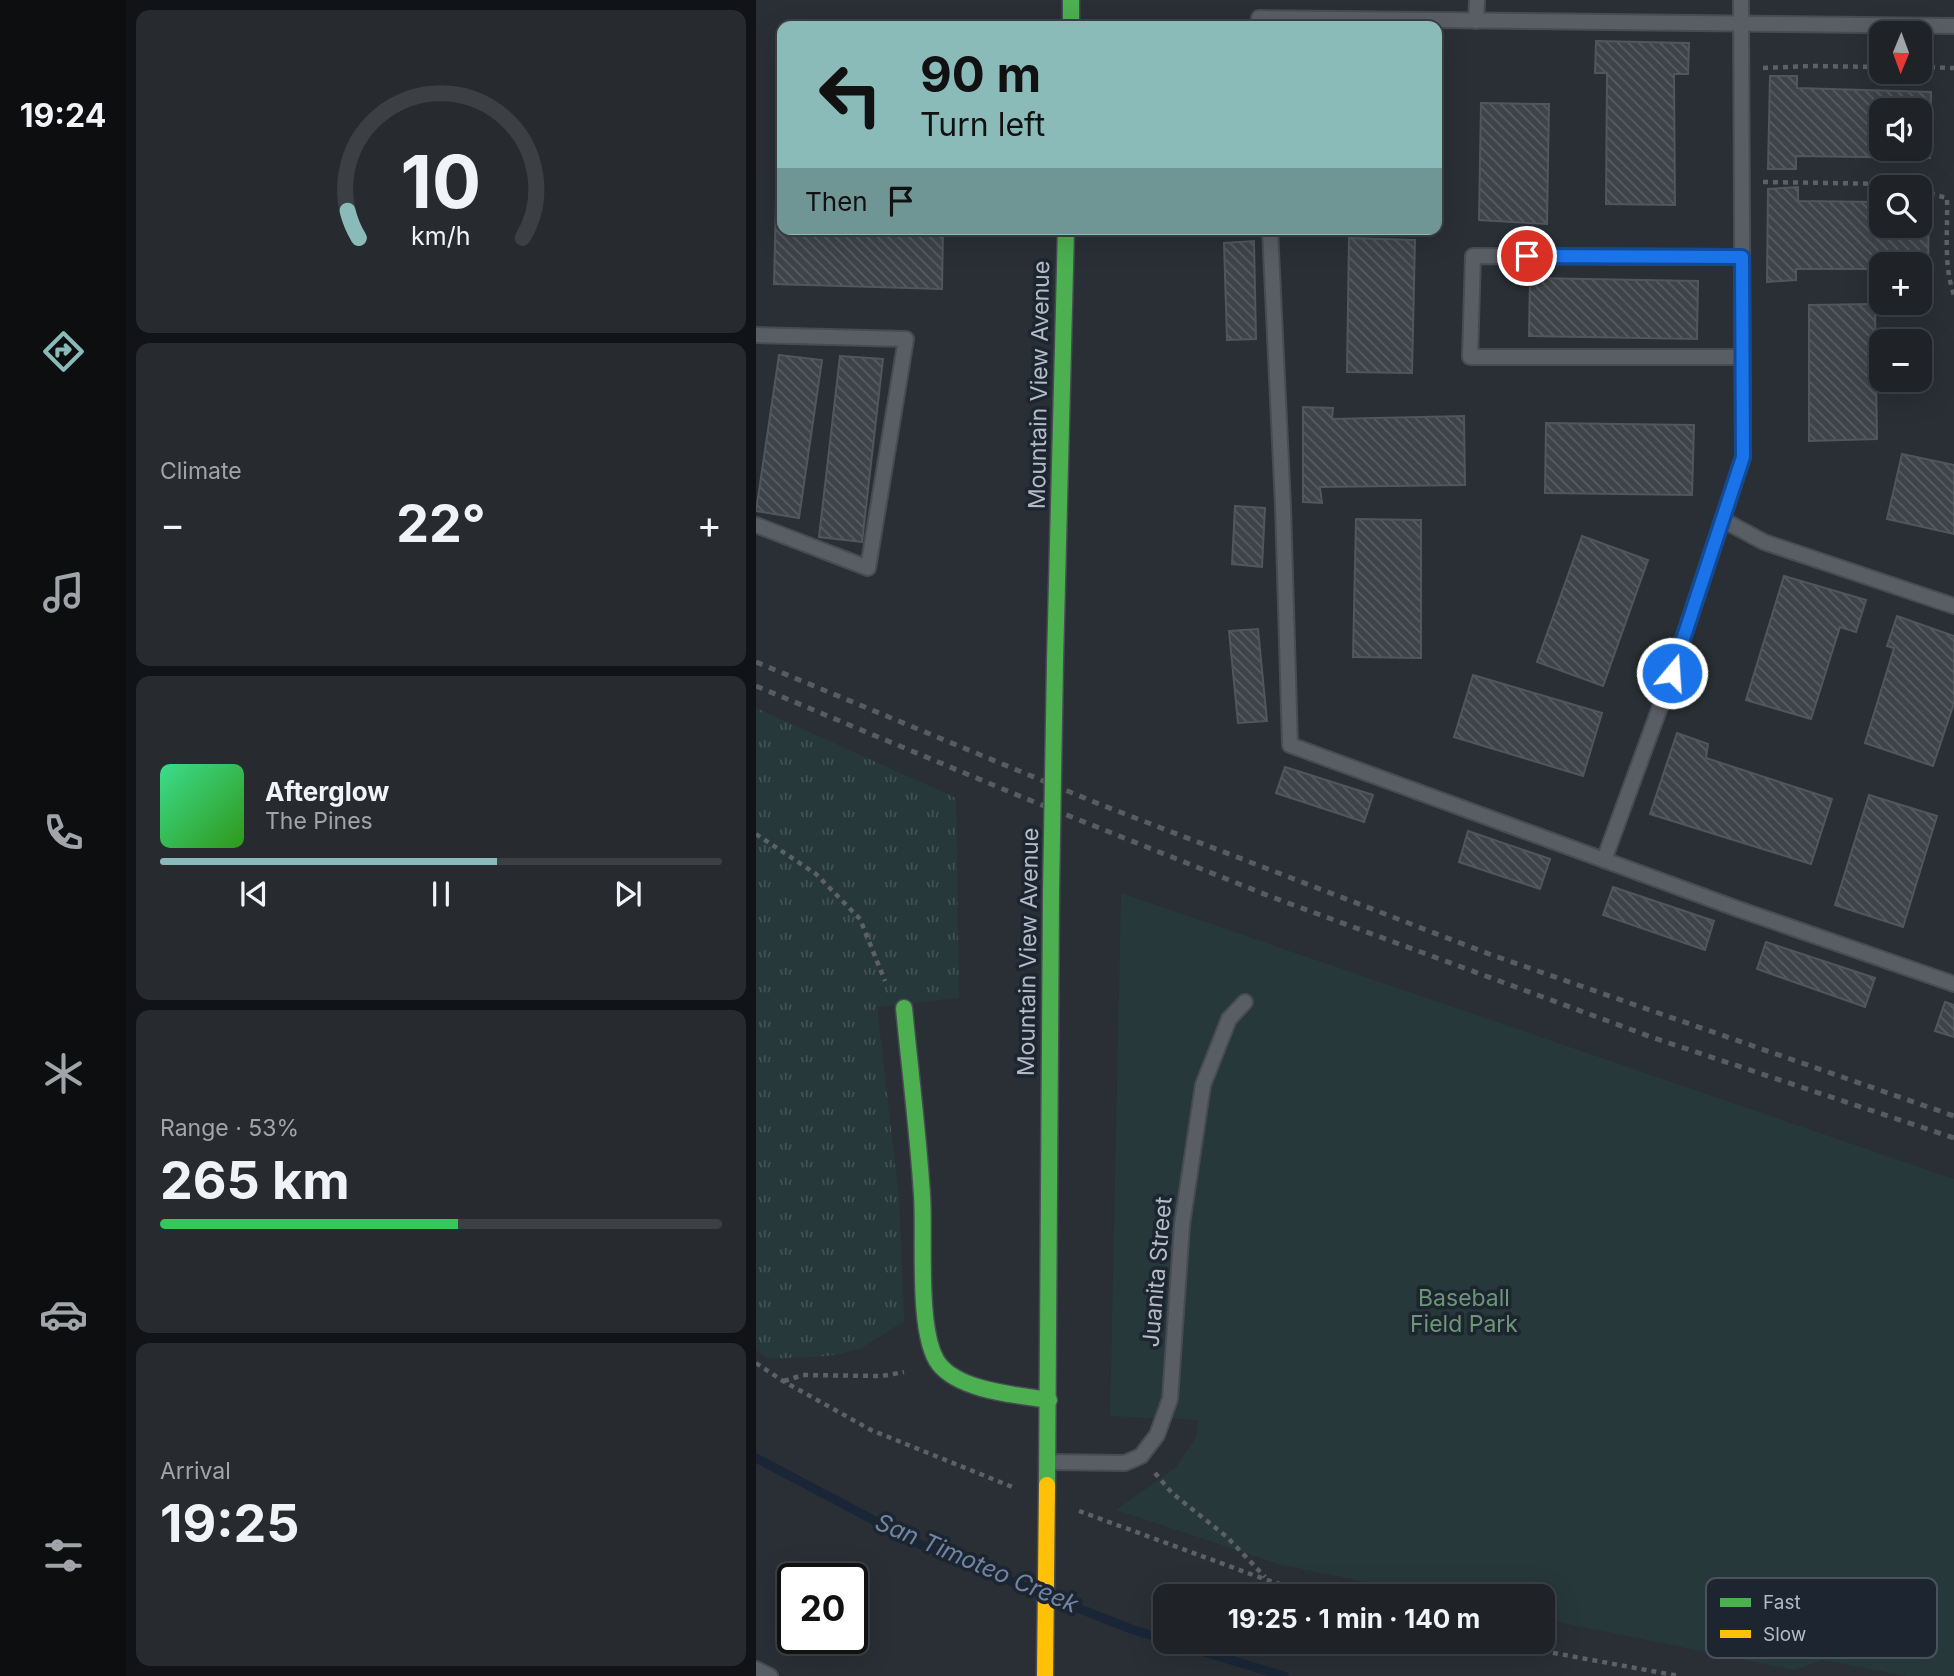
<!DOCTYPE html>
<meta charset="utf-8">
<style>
:root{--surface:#1f2328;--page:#272b30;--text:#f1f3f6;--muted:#a1a4a8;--line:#3c4045;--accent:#8bbbb9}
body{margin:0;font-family:Inter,sans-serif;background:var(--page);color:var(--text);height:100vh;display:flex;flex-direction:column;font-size:26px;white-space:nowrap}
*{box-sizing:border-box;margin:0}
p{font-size:23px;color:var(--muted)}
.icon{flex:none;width:38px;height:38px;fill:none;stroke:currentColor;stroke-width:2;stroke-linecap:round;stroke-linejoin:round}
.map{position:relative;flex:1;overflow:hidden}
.sheet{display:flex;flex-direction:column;gap:10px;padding:10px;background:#111316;width:630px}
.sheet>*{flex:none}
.top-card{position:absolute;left:21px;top:21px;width:665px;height:214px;border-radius:14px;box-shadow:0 7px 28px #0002,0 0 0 2px var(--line);background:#8bbbb9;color:#111;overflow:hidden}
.needle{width:46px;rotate:181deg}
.tools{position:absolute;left:1113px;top:21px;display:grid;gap:14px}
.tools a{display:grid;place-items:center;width:63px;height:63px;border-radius:14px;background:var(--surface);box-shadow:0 7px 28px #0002,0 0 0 2px var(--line);font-size:35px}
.speed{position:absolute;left:21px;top:1563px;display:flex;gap:14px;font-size:35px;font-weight:700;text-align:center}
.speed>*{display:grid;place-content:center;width:91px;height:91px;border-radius:50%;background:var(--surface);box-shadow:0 7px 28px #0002,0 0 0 2px var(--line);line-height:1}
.speed .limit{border:4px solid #111;border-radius:10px;background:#fff;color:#111}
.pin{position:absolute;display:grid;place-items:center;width:60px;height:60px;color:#fff;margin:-30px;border:4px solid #fff;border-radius:50%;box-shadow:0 2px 7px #0007}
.me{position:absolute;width:77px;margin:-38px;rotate:18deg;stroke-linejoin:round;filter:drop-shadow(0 0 5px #0008)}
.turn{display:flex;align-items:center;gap:24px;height:147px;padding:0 28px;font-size:32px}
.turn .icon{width:91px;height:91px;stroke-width:2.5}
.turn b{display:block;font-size:49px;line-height:60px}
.then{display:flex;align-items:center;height:66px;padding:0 28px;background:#0003;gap:14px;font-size:26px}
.big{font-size:52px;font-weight:700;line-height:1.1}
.sheet .tile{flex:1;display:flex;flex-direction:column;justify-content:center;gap:10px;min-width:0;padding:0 24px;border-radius:14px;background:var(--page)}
.sheet .dial{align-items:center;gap:0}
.dial svg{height:182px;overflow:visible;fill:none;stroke:var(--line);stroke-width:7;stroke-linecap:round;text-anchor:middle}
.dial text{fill:var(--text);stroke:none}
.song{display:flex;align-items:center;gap:21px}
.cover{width:84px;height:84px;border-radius:10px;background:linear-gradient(135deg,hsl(150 70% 55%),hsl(110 70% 35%))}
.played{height:7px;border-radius:4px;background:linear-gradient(90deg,var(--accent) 60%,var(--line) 60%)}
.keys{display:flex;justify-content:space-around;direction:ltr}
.heat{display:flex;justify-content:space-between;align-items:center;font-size:38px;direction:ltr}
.charge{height:10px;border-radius:5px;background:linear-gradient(90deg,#34c759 53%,var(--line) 0)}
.trip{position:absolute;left:397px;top:1584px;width:402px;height:70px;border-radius:14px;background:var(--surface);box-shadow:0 7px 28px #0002,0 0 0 2px var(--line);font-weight:700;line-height:70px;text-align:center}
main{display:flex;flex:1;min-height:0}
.dock{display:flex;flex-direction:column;width:126px;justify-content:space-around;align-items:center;background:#0c0e10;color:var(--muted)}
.dock .icon{width:49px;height:49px}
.dock .active{color:var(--accent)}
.dock b{font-size:32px;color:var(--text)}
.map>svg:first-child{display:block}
.grass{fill:url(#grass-tufts)}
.park{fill:#26383a}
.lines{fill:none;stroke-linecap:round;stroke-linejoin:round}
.stream{stroke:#1a2637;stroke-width:9}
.building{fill:url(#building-back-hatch);stroke:#51565d;stroke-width:2;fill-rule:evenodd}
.lane-casing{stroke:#474b52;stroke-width:18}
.fast-casing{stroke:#474b52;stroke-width:19}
.path{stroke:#5b6166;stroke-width:4.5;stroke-dasharray:5 5;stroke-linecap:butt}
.lane{stroke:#595d64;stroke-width:14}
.fast{stroke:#4caf50;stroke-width:16}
.rail{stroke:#585c61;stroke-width:5;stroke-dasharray:7 7;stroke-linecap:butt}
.fast-bridge-casing{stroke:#474b52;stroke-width:19;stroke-linecap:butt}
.slow-bridge-casing{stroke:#474b52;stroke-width:19;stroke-linecap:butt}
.fast-bridge{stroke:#4caf50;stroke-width:16}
.slow-bridge{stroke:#ffc107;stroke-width:16}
.route-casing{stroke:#114b97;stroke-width:18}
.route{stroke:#1a73e8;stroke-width:12}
.labels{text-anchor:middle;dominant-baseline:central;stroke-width:7;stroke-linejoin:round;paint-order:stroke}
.street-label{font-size:23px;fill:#b3bbc6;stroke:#1d2530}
.park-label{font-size:23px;fill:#6c9676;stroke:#1d2530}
.water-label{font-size:24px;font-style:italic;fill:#6f85a3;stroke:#1d2530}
.key{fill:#1d2530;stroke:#4a525d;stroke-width:2}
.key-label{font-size:19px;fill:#b3bbc6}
</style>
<main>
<nav class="dock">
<b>19:24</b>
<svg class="icon active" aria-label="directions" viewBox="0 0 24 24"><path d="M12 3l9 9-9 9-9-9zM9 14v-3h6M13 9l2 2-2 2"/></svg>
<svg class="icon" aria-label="music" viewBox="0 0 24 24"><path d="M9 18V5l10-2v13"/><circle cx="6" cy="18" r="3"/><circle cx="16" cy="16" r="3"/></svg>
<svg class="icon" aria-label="phone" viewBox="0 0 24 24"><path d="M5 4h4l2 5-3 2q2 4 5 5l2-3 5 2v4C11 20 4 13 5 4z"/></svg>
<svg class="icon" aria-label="climate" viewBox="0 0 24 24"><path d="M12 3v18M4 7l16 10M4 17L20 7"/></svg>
<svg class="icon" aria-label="car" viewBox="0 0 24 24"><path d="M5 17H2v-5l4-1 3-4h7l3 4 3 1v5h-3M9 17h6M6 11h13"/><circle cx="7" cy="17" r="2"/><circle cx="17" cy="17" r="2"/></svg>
<svg class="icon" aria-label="filters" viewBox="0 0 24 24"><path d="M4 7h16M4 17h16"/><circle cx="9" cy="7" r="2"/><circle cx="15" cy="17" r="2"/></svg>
</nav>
<section class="sheet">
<div class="tile dial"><svg viewBox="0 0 100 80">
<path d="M14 69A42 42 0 1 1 86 69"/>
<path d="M14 69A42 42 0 0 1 9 57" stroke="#8bbbb9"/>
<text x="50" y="56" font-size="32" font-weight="700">10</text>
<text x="50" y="72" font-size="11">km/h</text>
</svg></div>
<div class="tile"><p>Climate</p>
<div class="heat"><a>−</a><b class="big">22°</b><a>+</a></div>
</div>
<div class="tile">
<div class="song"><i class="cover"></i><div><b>Afterglow</b><p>The Pines</p></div></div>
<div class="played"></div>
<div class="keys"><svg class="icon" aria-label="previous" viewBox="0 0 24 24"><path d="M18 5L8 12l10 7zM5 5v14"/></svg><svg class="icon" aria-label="pause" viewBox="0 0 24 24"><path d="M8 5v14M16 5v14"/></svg><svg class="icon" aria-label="next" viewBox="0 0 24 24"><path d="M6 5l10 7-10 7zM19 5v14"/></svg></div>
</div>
<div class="tile"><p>Range · 53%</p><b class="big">265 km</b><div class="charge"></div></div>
<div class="tile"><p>Arrival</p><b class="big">19:25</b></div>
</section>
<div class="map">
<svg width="1198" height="1676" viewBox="0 0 1198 1676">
<defs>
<pattern id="grass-tufts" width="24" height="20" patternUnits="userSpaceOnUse" patternTransform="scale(1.75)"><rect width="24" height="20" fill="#26383a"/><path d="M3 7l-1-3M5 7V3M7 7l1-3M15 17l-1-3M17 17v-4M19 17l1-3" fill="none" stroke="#435355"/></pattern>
<pattern id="building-back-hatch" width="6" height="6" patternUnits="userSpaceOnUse" patternTransform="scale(1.75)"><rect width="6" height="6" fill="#3e434a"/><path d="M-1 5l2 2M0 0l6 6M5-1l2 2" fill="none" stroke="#585c63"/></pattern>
</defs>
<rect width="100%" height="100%" fill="#292f35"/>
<polygon class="grass" points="0,708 200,798 203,998 121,1007 143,1199 148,1321 104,1349 73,1356 13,1359 0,1350"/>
<polygon class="park" points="365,893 1198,1179 1198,1676 1150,1676 1067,1660 1038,1670 788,1619 788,1596 678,1596 526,1565 360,1510 420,1467 440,1437 442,1420 354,1416"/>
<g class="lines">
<g class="stream">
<polyline points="0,1458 163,1544 279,1591"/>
<polyline points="299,1599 375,1629 410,1640"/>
<polyline points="415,1642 528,1676"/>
</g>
</g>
<g class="building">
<polygon points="840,41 933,43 932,74 918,74 919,205 850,204 851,73 839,73"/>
<path d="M 1014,76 L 1041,76 L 1041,88 L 1175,92 L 1174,158 L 1040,156 L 1040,169 L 1012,169 ZM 1125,110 L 1164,110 L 1164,149 L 1125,149 Z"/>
<polygon points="725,103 793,104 791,224 723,220"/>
<polygon points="21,158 26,158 26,229 187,229 186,289 18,284"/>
<polygon points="1042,187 1042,201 1125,202 1125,226 1164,226 1164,203 1173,203 1172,269 1164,269 1164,264 1125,264 1125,269 1040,269 1040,280 1011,282 1012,189"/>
<polygon points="593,238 659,240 656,373 591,372"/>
<polygon points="498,241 500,339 471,340 468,243"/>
<polygon points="774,278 942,281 941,339 773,336"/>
<polygon points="1119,304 1121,439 1053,441 1053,305"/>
<polygon points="23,355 66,360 43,518 0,511"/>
<polygon points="84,356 127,359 106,542 63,537"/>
<polygon points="547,407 577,408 576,419 708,416 709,485 564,487 566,503 547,502"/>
<polygon points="790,423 938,425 936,495 789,493"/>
<polygon points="1146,454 1198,465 1198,534 1131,519"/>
<polygon points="479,506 509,508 506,567 476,564"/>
<polygon points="600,519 665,520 665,658 597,657"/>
<polygon points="826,536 892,560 847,686 781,662"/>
<polygon points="1028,576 1110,600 1100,632 1084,627 1055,719 990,700"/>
<polygon points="1141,616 1198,636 1198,703 1177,766 1109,743 1138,648 1131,646"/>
<polygon points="502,629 511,721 482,723 473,631"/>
<polygon points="717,675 846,713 827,776 698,737"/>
<polygon points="921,733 952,744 950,758 1076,799 1055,864 894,814"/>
<polygon points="529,767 617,795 608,822 520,793"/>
<polygon points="1113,795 1181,816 1147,927 1079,905"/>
<polygon points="712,831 794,859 784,889 703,862"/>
<polygon points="857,887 958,921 949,950 847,915"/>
<polygon points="1010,942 1119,978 1109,1007 1001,969"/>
<polygon points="1189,1002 1198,1005 1198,1037 1179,1031"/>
</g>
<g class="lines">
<g class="lane-casing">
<g id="lane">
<polyline points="720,21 721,0"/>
<polyline points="504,26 503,18 1198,26"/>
<polyline points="514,229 527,506 534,745 982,909 1198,984"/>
<polyline points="986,257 717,256 714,357 986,357"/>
<polyline points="0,335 150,339 112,568 0,525"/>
<polyline points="967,520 1008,542 1198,606"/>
<polyline points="848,860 907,699 987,457 985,0"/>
<polyline points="293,1462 369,1463 385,1456 401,1435 414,1399 426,1225 447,1085 473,1019 489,1002"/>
<polyline points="0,1669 14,1676"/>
</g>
</g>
<g class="fast-casing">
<g id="fast">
<polyline points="315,0 315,26"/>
<polyline points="299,662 310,229"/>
<path d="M 148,1008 C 154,1070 162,1132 166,1195 C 169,1235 160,1334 183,1364 C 204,1391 261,1395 293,1400"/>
<polyline points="291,1485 295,894"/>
</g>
</g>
<g class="path">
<polyline points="1164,67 1198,68"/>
<polyline points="1007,68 1055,66 1125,67"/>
<polyline points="1007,182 1136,184 1150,187"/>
<path d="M 1164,191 L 1191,198 C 1192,230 1187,264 1198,295"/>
<polyline points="0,834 60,874 104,919 129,981"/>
<polyline points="0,1363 27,1381 115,1430 259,1488"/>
<polyline points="28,1381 47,1375 126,1376 148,1372"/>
<polyline points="399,1473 416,1493 471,1537 509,1577"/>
<polyline points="323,1511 511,1580 563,1596"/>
<polyline points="738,1642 923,1676"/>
</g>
<use href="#lane" class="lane"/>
<use href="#fast" class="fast"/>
<g class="rail">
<polyline points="0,662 343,804 733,954 1198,1116"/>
<polyline points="0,686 266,797 513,896 898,1038 1198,1138"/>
</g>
<g class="fast-bridge-casing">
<polyline id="fast-bridge" points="295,894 299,662"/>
</g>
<g class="slow-bridge-casing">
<polyline id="slow-bridge" points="289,1676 291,1485"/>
</g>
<use href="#fast-bridge" class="fast-bridge"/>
<use href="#slow-bridge" class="slow-bridge"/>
</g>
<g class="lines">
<g class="route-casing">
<polyline id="route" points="771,256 986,257 987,457 916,673"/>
</g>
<use href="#route" class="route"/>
</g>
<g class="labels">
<g class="street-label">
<text transform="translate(283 385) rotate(-89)">Mountain View Avenue</text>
<text transform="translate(272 952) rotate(-89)">Mountain View Avenue</text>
<text transform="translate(401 1272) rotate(-85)">Juanita Street</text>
</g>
<g class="park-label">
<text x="708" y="1298">Baseball<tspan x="708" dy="26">Field Park</tspan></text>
</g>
<g class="water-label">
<text transform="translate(221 1563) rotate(23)">San Timoteo Creek</text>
</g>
</g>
<rect x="950" y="1578" width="231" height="80" rx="10" class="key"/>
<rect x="964" y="1598" width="31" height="9" fill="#4caf50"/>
<rect x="964" y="1630" width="31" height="8" fill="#ffc107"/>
<g class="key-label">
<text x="1007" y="1609">Fast</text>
<text x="1007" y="1641">Slow</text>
</g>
</svg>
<div class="tools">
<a><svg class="needle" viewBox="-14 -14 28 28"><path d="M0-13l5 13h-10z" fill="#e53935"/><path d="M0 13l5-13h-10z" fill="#a1a4a8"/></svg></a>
<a><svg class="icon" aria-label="sound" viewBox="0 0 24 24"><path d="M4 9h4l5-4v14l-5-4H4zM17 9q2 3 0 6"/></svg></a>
<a><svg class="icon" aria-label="search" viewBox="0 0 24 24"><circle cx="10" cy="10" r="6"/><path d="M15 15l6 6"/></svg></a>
<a>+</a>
<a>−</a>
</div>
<div class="speed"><div class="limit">20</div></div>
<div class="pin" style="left:771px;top:256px;background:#d93025"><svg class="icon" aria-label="arrive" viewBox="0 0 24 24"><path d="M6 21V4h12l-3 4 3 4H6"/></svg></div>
<svg class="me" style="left:916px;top:673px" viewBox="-20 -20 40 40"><circle r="17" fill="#1a73e8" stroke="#fff" stroke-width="3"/><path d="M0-11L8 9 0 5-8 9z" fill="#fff"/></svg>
<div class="trip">19:25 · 1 min · 140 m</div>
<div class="top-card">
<div class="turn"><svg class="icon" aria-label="left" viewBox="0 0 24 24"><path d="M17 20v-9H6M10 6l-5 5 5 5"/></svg><div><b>90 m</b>Turn left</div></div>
<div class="then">Then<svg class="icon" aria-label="arrive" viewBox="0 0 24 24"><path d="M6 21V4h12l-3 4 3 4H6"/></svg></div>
</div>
</div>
</main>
